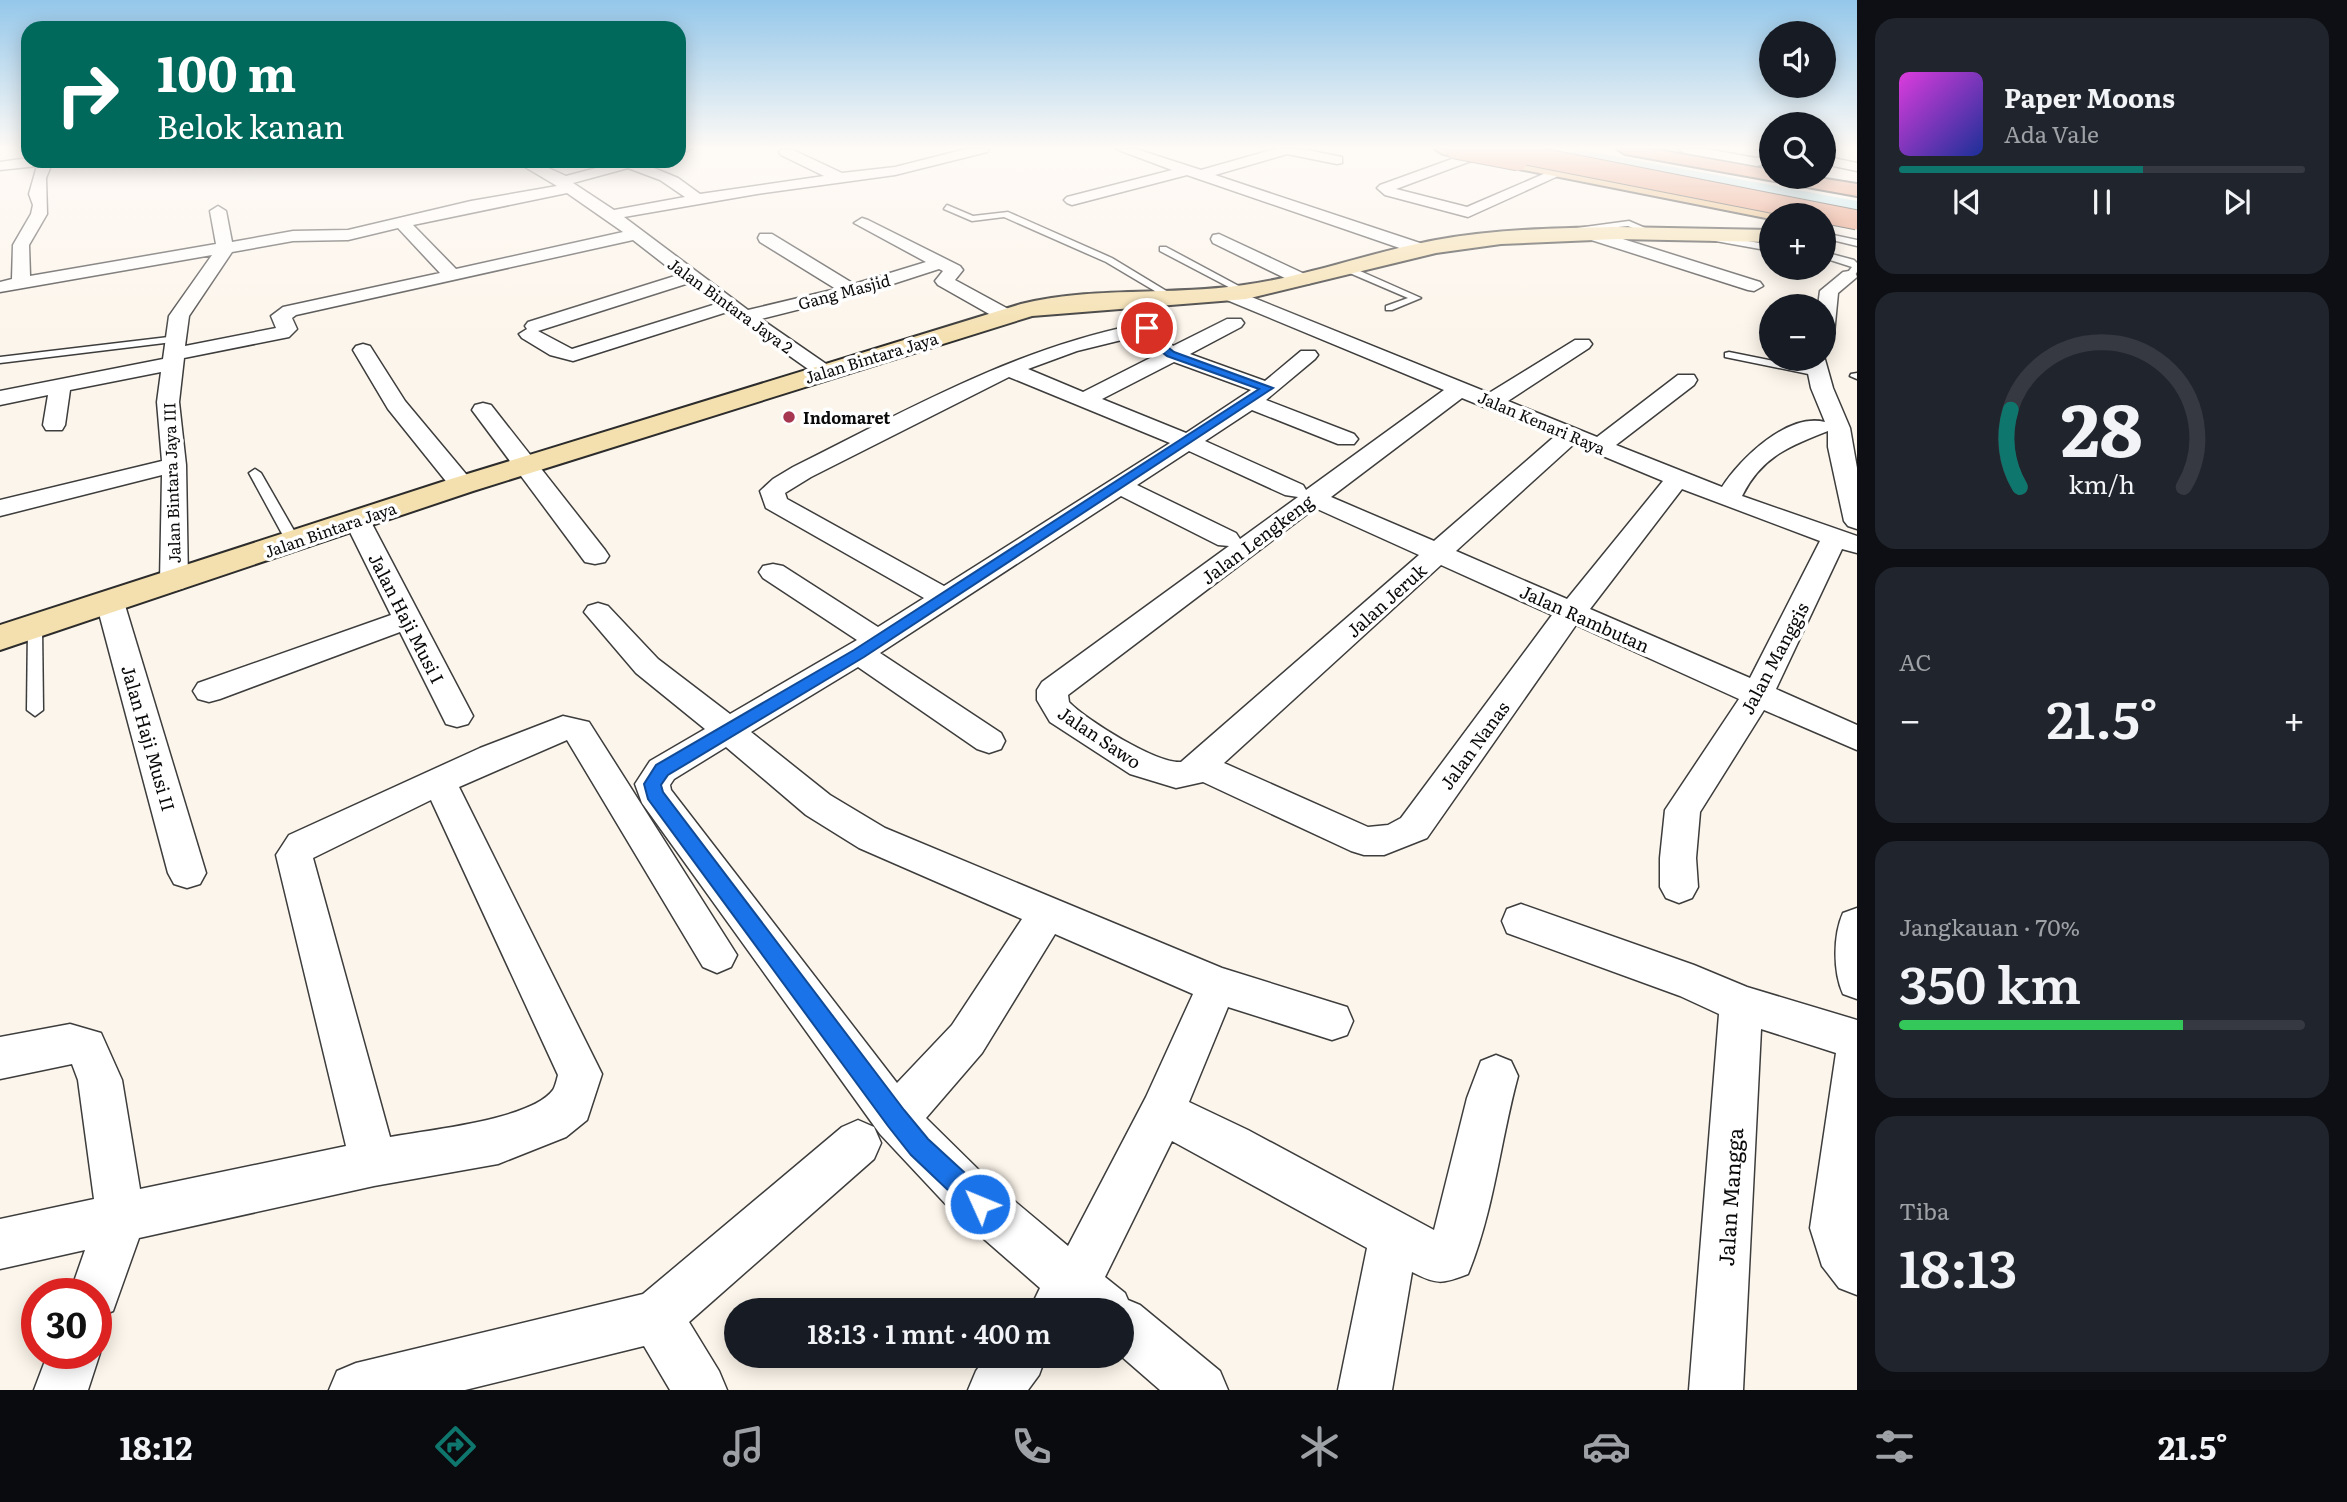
<!DOCTYPE html>
<html lang="id">
<meta charset="utf-8">
<style>
:root{--surface:#171b24;--page:#20242c;--text:#f1f3f6;--muted:#9ea1a6;--line:#363941;--accent:#0f766e}
body{margin:0;font-family:Literata,serif;background:var(--page);color:var(--text);height:100vh;display:flex;flex-direction:column;font-size:26px;white-space:nowrap}
*{box-sizing:border-box;margin:0}
p{font-size:23px;color:var(--muted)}
.icon{flex:none;width:38px;height:38px;fill:none;stroke:currentColor;stroke-width:2;stroke-linecap:round;stroke-linejoin:round}
.map{position:relative;flex:1;overflow:hidden}
.panel{display:flex;flex-direction:column;gap:18px;padding:18px;background:#0d0f14;width:490px}
.panel>*{flex:none}
.guide{position:absolute;left:21px;top:21px;width:665px;height:147px;border-radius:21px;box-shadow:0 4px 18px #0003;background:#00695c;color:#fff;overflow:hidden}
.controls{position:absolute;left:1759px;top:21px;display:grid;gap:14px}
.controls a{display:grid;place-items:center;width:77px;height:77px;border-radius:50%;background:var(--surface);box-shadow:0 4px 18px #0003;font-size:35px}
.speed{position:absolute;left:21px;top:1278px;display:flex;gap:14px;font-size:35px;font-weight:700;text-align:center}
.speed>*{display:grid;place-content:center;width:91px;height:91px;border-radius:50%;background:var(--surface);box-shadow:0 4px 18px #0003;line-height:1}
.speed .limit{border:10px solid #d22;background:#fff;color:#111}
.pin{position:absolute;display:grid;place-items:center;width:60px;height:60px;color:#fff;margin:-30px;border:4px solid #fff;border-radius:50%;box-shadow:0 2px 7px #0007}
.me{position:absolute;width:77px;margin:-38px;rotate:314deg;stroke-linejoin:round;filter:drop-shadow(0 0 5px #0008)}
.turn{display:flex;align-items:center;gap:24px;height:147px;padding:0 21px;font-size:32px}
.turn .icon{width:91px;height:91px;stroke-width:2.5}
.turn b{display:block;font-size:49px;line-height:60px}
.big{font-size:52px;font-weight:600;line-height:1.1}
.panel .tile{flex:1;display:flex;flex-direction:column;justify-content:center;gap:10px;min-width:0;padding:0 24px;border-radius:21px;background:var(--page)}
.panel .dial{align-items:center;gap:0}
.dial svg{height:182px;overflow:visible;fill:none;stroke:var(--line);stroke-width:7;stroke-linecap:round;text-anchor:middle}
.dial text{fill:var(--text);stroke:none}
.song{display:flex;align-items:center;gap:21px}
.cover{width:84px;height:84px;border-radius:10px;background:linear-gradient(135deg,hsl(300 70% 55%),hsl(230 70% 35%))}
.played{height:7px;border-radius:4px;background:linear-gradient(90deg,var(--accent) 60%,var(--line) 60%)}
.keys{display:flex;justify-content:space-around;direction:ltr}
.heat{display:flex;justify-content:space-between;align-items:center;font-size:38px;direction:ltr}
.charge{height:10px;border-radius:5px;background:linear-gradient(90deg,#34c759 70%,var(--line) 0)}
.trip{position:absolute;left:724px;top:1298px;width:410px;height:70px;border-radius:35px;background:var(--surface);box-shadow:0 4px 18px #0003;font-weight:600;line-height:70px;text-align:center}
.dock{display:flex;height:112px;justify-content:space-around;align-items:center;background:#090b0e;color:var(--muted)}
.dock .icon{width:49px;height:49px}
.dock .current{color:var(--accent)}
.dock b{font-size:32px;color:var(--text)}
main{display:flex;flex:1;min-height:0}
.map>svg:first-child{display:block}
.lines{fill:none;stroke-linecap:round;stroke-linejoin:round}
.river{fill:#b6e3ed;fill-rule:evenodd}
.lane-casing{stroke:#3d3d3d;stroke-width:3}
.street-casing{stroke:#3d3d3d;stroke-width:3}
.secondary-casing{stroke:#2c2c2c;stroke-width:4}
.primary-casing{stroke:#1b1b1b;stroke-width:4}
.highway-casing{stroke:#1b1b1b;stroke-width:4}
.lane{fill:#fff;fill-rule:evenodd}
.street{fill:#fff;fill-rule:evenodd}
.secondary{fill:#f4dfae;fill-rule:evenodd}
.primary{fill:#e6b371;fill-rule:evenodd}
.highway{fill:#e18664;fill-rule:evenodd}
.highway-bridge-casing{stroke:#1b1b1b;stroke-width:21;stroke-linecap:butt}
.highway-bridge{stroke:#e18664;stroke-width:19}
.route{fill:#1a73e8;stroke:#114b97;stroke-width:2}
.poi-dot{fill:#a73650;stroke:#fff;stroke-width:2.5}
.labels{text-anchor:middle;dominant-baseline:central;stroke-width:7;stroke-linejoin:round;paint-order:stroke}
.far-street-label{font-size:16px;fill:#0a0a0a;stroke:#fff}
.far-poi-label{font-size:16px;font-weight:bold;fill:#0a0a0a;stroke:#fff;text-anchor:start}
.street-label{font-size:18px;fill:#0a0a0a;stroke:#fff}
.near-street-label{font-size:21px;fill:#0a0a0a;stroke:#fff}
</style>
<main>
<div class="map">
<svg width="1857" height="1390" viewBox="0 0 1857 1390">
<rect width="100%" height="100%" fill="#fcf5eb"/>
<g class="lines">
<polygon class="river" points="1580,150 1857,201 1857,217 1571,162 1568,157 1571,152"/>
<g class="lane-casing">
<g id="lane">
<polygon points="947,205 973,216 1008,212 1112,258 1178,298 1170,300 1106,262 1004,217 972,221 944,209"/>
<polygon points="1629,221 1657,233 1650,235 1628,226 1589,230 1595,234 1591,236 1577,228"/>
<polygon points="1824,233 1857,240 1857,246 1824,238"/>
<polygon points="1713,235 1771,245 1771,251 1710,240 1709,238"/>
<polygon points="1160,247 1166,247 1250,292 1242,294 1160,251"/>
<polygon points="1824,252 1854,260 1857,263 1857,272 1852,278 1846,278 1845,276 1852,267 1824,258"/>
<polygon points="1345,267 1351,267 1421,298 1392,310 1386,310 1386,306 1408,298 1345,271"/>
<polygon points="177,336 182,339 181,341 0,363 0,357"/>
<polygon points="1729,352 1818,370 1823,373 1818,376 1725,357 1725,353"/>
<polygon points="1857,373 1857,379 1850,376 1851,374"/>
<polygon points="255,469 261,473 300,541 298,544 288,544 286,541 249,473"/>
<polygon points="35,622 42,627 43,710 35,716 27,710 28,627"/>
</g>
</g>
<g class="street-casing">
<g id="street">
<polygon points="679,149 692,149 679,154"/>
<path d="M 782,149 L 791,149 L 842,173 L 895,167 L 966,149 L 989,149 L 987,152 L 895,175 L 757,194 L 624,217 L 748,310 L 836,289 L 760,242 L 758,238 L 760,234 L 772,234 L 854,284 L 926,262 L 854,223 L 862,218 L 868,220 L 960,266 L 963,270 L 955,280 L 1012,311 L 1015,315 L 1012,319 L 998,319 L 938,285 L 935,281 L 943,271 L 939,269 L 868,292 L 761,319 L 832,368 L 836,372 L 832,376 L 818,376 L 727,312 L 573,361 L 550,355 L 522,338 L 519,334 L 527,329 L 525,326 L 528,322 L 678,275 L 633,240 L 296,315 L 292,318 L 297,329 L 289,337 L 184,358 L 179,402 L 186,465 L 188,582 L 184,588 L 174,591 L 164,588 L 160,582 L 162,475 L 0,516 L 0,500 L 162,461 L 157,402 L 161,372 L 70,390 L 65,425 L 62,430 L 46,430 L 43,425 L 48,395 L 0,405 L 0,391 L 163,359 L 169,316 L 212,255 L 0,292 L 0,282 L 12,279 L 13,245 L 31,214 L 33,205 L 29,194 L 37,166 L 0,170 L 0,162 L 28,158 L 28,161 L 53,161 L 46,178 L 47,214 L 29,245 L 30,276 L 216,244 L 210,211 L 218,206 L 226,211 L 232,242 L 293,231 L 348,230 L 471,201 L 557,186 L 515,161 L 533,161 L 566,176 L 623,161 L 646,161 L 644,164 L 678,178 L 700,194 L 824,176 L 781,155 L 779,152 ZM 628,168 L 660,180 L 685,197 L 614,210 L 573,183 ZM 567,193 L 623,232 L 456,269 L 413,225 ZM 398,228 L 440,273 L 283,307 L 271,316 L 276,328 L 185,346 L 189,316 L 232,252 L 293,241 L 348,240 ZM 689,283 L 716,304 L 572,349 L 538,331 Z"/>
<polygon points="1116,149 1136,149 1201,170 1275,149 1302,149 1342,157 1342,163 1337,164 1287,154 1215,175 1429,246 1432,250 1429,254 1417,254 1187,175 1072,205 1067,203 1064,200 1067,197 1172,170"/>
<polygon points="1678,149 1707,149 1756,158 1771,153 1771,162 1757,166 1685,153"/>
<polygon points="1474,151 1479,152 1479,158 1396,189 1467,207 1555,169 1560,168 1567,172 1468,217 1385,195 1377,188 1380,185"/>
<polygon points="1824,156 1857,163 1857,171 1824,164"/>
<polygon points="1591,229 1760,282 1763,286 1754,291 1748,290 1585,238 1583,234 1585,230"/>
<polygon points="1219,234 1309,276 1312,280 1309,284 1297,284 1213,243 1211,239 1213,235"/>
<polygon points="1849,271 1855,272 1857,277 1838,293 1834,334 1831,338 1824,340 1824,306 1818,306 1820,291 1843,272"/>
<path d="M 1229,288 L 1489,393 L 1575,340 L 1589,340 L 1592,344 L 1589,348 L 1508,401 L 1597,437 L 1678,375 L 1694,375 L 1697,380 L 1694,385 L 1616,445 L 1722,487 C 1740,459 1788,412 1825,422 L 1811,388 L 1805,359 L 1824,359 L 1824,356 L 1833,388 L 1850,428 L 1857,468 L 1857,529 L 1848,526 L 1844,521 L 1828,447 L 1828,431 C 1790,446 1762,456 1742,496 L 1857,536 L 1857,553 L 1842,549 L 1776,689 L 1857,725 L 1857,750 L 1764,710 L 1700,812 L 1696,858 L 1698,887 L 1692,898 L 1679,903 L 1666,898 L 1660,887 L 1660,858 L 1665,810 L 1739,699 L 1576,625 L 1427,838 L 1384,855 L 1364,855 L 1351,851 L 1203,782 L 1176,788 L 1130,774 L 1050,722 L 1037,700 L 1037,690 L 1042,682 L 1229,546 L 1218,545 L 1121,496 L 880,653 L 1001,733 L 1005,741 L 1001,749 L 989,753 L 977,749 L 858,667 L 751,732 L 830,795 L 885,828 L 1222,968 L 1347,1007 L 1353,1021 L 1347,1035 L 1332,1040 L 1228,1007 L 1189,1102 L 1248,1130 L 1434,1230 L 1467,1098 L 1481,1061 L 1496,1055 L 1511,1061 L 1518,1076 C 1500,1142 1494,1211 1468,1274 C 1442,1284 1437,1285 1412,1272 L 1392,1390 L 1338,1390 L 1367,1248 L 1172,1141 L 1105,1277 L 1125,1293 L 1128,1300 L 1140,1305 L 1220,1371 L 1228,1390 L 1160,1390 L 1121,1356 L 1122,1311 L 1029,1311 L 1040,1288 L 953,1212 L 880,1134 L 642,803 L 635,784 L 650,761 L 705,729 L 636,673 L 584,612 L 588,606 L 598,603 L 608,606 L 658,659 L 730,714 L 857,640 L 763,578 L 759,572 L 763,566 L 773,564 L 783,566 L 878,627 L 924,598 L 766,508 L 760,491 L 773,479 L 793,467 C 905,411 1012,350 1135,325 L 1125,311 L 1128,307 L 1142,307 L 1173,346 L 1227,319 L 1241,319 L 1244,323 L 1241,327 L 1190,354 L 1265,381 L 1301,351 L 1315,351 L 1318,355 L 1315,359 L 1266,400 L 1354,434 L 1358,439 L 1354,444 L 1338,444 L 1252,410 L 1205,441 L 1303,485 L 1306,490 L 1444,390 L 1222,298 L 1220,294 L 1222,290 ZM 1142,335 L 1158,354 L 1083,392 L 1028,369 L 1077,351 ZM 1174,362 L 1251,390 L 1186,433 L 1102,399 ZM 1009,377 L 1170,443 L 944,586 L 787,499 L 785,493 L 811,477 ZM 1462,398 L 1555,436 L 1434,541 L 1331,497 ZM 1574,444 L 1663,481 L 1567,599 L 1456,551 ZM 1189,451 L 1285,495 L 1298,497 L 1240,539 L 1236,533 L 1137,485 ZM 1682,489 L 1820,541 L 1750,678 L 1590,609 ZM 1315,508 L 1419,555 L 1181,762 C 1157,764 1086,720 1069,702 L 1068,695 ZM 1441,565 L 1552,615 L 1401,818 L 1388,825 L 1368,827 L 1224,763 ZM 726,747 L 806,815 L 859,848 L 1022,919 L 952,1025 L 897,1083 L 671,790 L 670,785 L 674,779 ZM 1055,934 L 1193,994 L 1146,1097 L 1068,1246 L 987,1178 L 926,1118 L 982,1053 Z"/>
<polygon points="363,344 370,346 405,401 471,480 474,485 471,490 462,492 453,490 388,409 353,350 356,346"/>
<polygon points="483,403 491,405 605,550 609,556 605,562 595,564 585,562 472,410 475,405"/>
<polygon points="357,512 366,515 370,520 473,716 468,724 457,727 446,724 400,632 220,699 209,702 198,699 193,691 198,683 391,615 344,520 348,515"/>
<polygon points="110,593 120,596 124,602 206,873 200,884 187,888 174,884 168,873 96,602 100,596"/>
<path d="M 563,716 L 589,722 L 737,955 L 731,967 L 717,973 L 703,967 L 567,740 L 459,787 L 602,1074 L 587,1120 L 566,1137 L 498,1164 L 374,1186 L 139,1238 L 113,1311 L 96,1318 L 96,1293 L 70,1293 L 85,1250 L 0,1269 L 0,1219 L 94,1199 L 78,1080 L 72,1064 L 0,1079 L 0,1037 L 70,1024 L 101,1033 L 122,1080 L 140,1189 L 346,1146 L 276,855 L 289,835 L 480,748 ZM 431,800 L 558,1075 C 557,1079 555,1087 553,1090 C 531,1120 427,1130 390,1137 L 313,858 Z"/>
<polygon points="1521,904 1694,965 1747,987 1857,1020 1857,1295 1839,1288 1822,1266 1810,1228 1836,1053 1761,1029 1743,1390 1689,1390 1719,1014 1680,996 1507,933 1502,921 1507,909"/>
<path d="M 1857,908 L 1857,999 L 1843,994 C 1833,972 1833,935 1843,913 Z"/>
<polygon points="858,1120 874,1127 881,1143 874,1159 689,1322 719,1371 727,1390 670,1390 644,1346 465,1390 329,1390 337,1371 356,1363 643,1294 842,1127"/>
<polygon points="96,1343 100,1353 88,1390 34,1390 48,1353 96,1353"/>
<polygon points="987,1356 1046,1356 1039,1375 1028,1390 968,1390 976,1371"/>
</g>
</g>
<g class="secondary-casing">
<path id="secondary" d="M 1617,227 L 1771,230 L 1771,242 L 1617,239 L 1501,244 L 1436,253 L 1246,299 L 1032,316 L 473,491 L 0,650 L 0,625 L 451,479 L 1021,304 C 1093,286 1171,296 1244,285 C 1309,276 1371,252 1436,240 C 1496,229 1557,228 1617,227 Z"/>
</g>
<g class="primary-casing">
<polygon id="primary" points="1435,149 1468,149 1782,209 1792,215 1771,215 1771,219 1443,154"/>
</g>
<g class="highway-casing">
<polygon id="highway" points="1617,149 1652,149 1771,170 1771,177 1813,177 1857,184 1857,196 1625,154"/>
</g>
<use href="#lane" class="lane"/>
<use href="#street" class="street"/>
<use href="#secondary" class="secondary"/>
<use href="#primary" class="primary"/>
<use href="#highway" class="highway"/>
<g class="highway-bridge-casing">
<g id="highway-bridge">
<polyline points="1455,149 1518,161"/>
<polyline points="1496,149 1857,220"/>
</g>
</g>
<use href="#highway-bridge" class="highway-bridge"/>
</g>
<linearGradient id="sky" x2="0" y2="1"><stop stop-color="#94c7ea"/><stop offset="0.43" stop-color="#fefaf6"/><stop offset="1" stop-color="#fefaf6" stop-opacity="0"/></linearGradient>
<rect width="1857" height="343" fill="url(#sky)"/>
<polygon class="route" points="1143,326 1150,326 1164,344 1174,352 1273,388 864,657 668,775 661,785 663,792 904,1110 928,1139 989,1195 992,1204 989,1213 980,1216 972,1213 911,1155 888,1126 648,799 644,784 656,765 854,650 1259,389 1167,356 1157,348 1142,328"/>
<circle class="poi-dot" cx="789" cy="417" r="7"/>
<g class="labels">
<g class="far-street-label">
<text transform="translate(844 291) rotate(-15)">Gang Masjid</text>
<text transform="translate(731 305) rotate(36)">Jalan Bintara Jaya 2</text>
<text transform="translate(871 357) rotate(-17)">Jalan Bintara Jaya</text>
<text transform="translate(1542 422) rotate(23)">Jalan Kenari Raya</text>
<text transform="translate(171 483) rotate(-92)">Jalan Bintara Jaya III</text>
<text transform="translate(330 529) rotate(-19)">Jalan Bintara Jaya</text>
</g>
<g class="far-poi-label">
<text x="803" y="417">Indomaret</text>
</g>
<g class="street-label">
<text transform="translate(1257 539) rotate(-37)">Jalan Lengkeng</text>
<text transform="translate(1386 600) rotate(-42)">Jalan Jeruk</text>
<text transform="translate(407 618) rotate(63)">Jalan Haji Musi I</text>
<text transform="translate(1585 618) rotate(24)">Jalan Rambutan</text>
<text transform="translate(1774 658) rotate(-62)">Jalan Manggis</text>
<text transform="translate(1100 737) rotate(34)">Jalan Sawo</text>
<text transform="translate(149 738) rotate(74)">Jalan Haji Musi II</text>
<text transform="translate(1474 745) rotate(-54)">Jalan Nanas</text>
</g>
<g class="near-street-label">
<text transform="translate(1729 1197) rotate(-86)">Jalan Mangga</text>
</g>
</g>
</svg>
<div class="controls">
<a><svg class="icon" aria-label="sound" viewBox="0 0 24 24"><path d="M4 9h4l5-4v14l-5-4H4zM17 9q2 3 0 6"/></svg></a>
<a><svg class="icon" aria-label="search" viewBox="0 0 24 24"><circle cx="10" cy="10" r="6"/><path d="M15 15l6 6"/></svg></a>
<a>+</a>
<a>−</a>
</div>
<div class="speed"><div class="limit">30</div></div>
<div class="pin" style="left:1147px;top:328px;background:#d93025"><svg class="icon" aria-label="arrive" viewBox="0 0 24 24"><path d="M6 21V4h12l-3 4 3 4H6"/></svg></div>
<svg class="me" style="left:980px;top:1204px" viewBox="-20 -20 40 40"><circle r="17" fill="#1a73e8" stroke="#fff" stroke-width="3"/><path d="M0-11L8 9 0 5-8 9z" fill="#fff"/></svg>
<div class="trip">18:13 · 1 mnt · 400 m</div>
<div class="guide">
<div class="turn"><svg class="icon" aria-label="right" viewBox="0 0 24 24"><path d="M7 20v-9h11M14 6l5 5-5 5"/></svg><div><b>100 m</b>Belok kanan</div></div>
</div>
</div>
<section class="panel">
<div class="tile">
<div class="song"><i class="cover"></i><div><b>Paper Moons</b><p>Ada Vale</p></div></div>
<div class="played"></div>
<div class="keys"><svg class="icon" aria-label="previous" viewBox="0 0 24 24"><path d="M18 5L8 12l10 7zM5 5v14"/></svg><svg class="icon" aria-label="pause" viewBox="0 0 24 24"><path d="M8 5v14M16 5v14"/></svg><svg class="icon" aria-label="next" viewBox="0 0 24 24"><path d="M6 5l10 7-10 7zM19 5v14"/></svg></div>
</div>
<div class="tile dial"><svg viewBox="0 0 100 80">
<path d="M14 69A42 42 0 1 1 86 69"/>
<path d="M14 69A42 42 0 0 1 10 35" stroke="#0f766e"/>
<text x="50" y="56" font-size="32" font-weight="700">28</text>
<text x="50" y="72" font-size="11">km/h</text>
</svg></div>
<div class="tile"><p>AC</p>
<div class="heat"><a>−</a><b class="big">21.5°</b><a>+</a></div>
</div>
<div class="tile"><p>Jangkauan · 70%</p><b class="big">350 km</b><div class="charge"></div></div>
<div class="tile"><p>Tiba</p><b class="big">18:13</b></div>
</section>
</main>
<nav class="dock">
<b>18:12</b>
<svg class="icon current" aria-label="directions" viewBox="0 0 24 24"><path d="M12 3l9 9-9 9-9-9zM9 14v-3h6M13 9l2 2-2 2"/></svg>
<svg class="icon" aria-label="music" viewBox="0 0 24 24"><path d="M9 18V5l10-2v13"/><circle cx="6" cy="18" r="3"/><circle cx="16" cy="16" r="3"/></svg>
<svg class="icon" aria-label="phone" viewBox="0 0 24 24"><path d="M5 4h4l2 5-3 2q2 4 5 5l2-3 5 2v4C11 20 4 13 5 4z"/></svg>
<svg class="icon" aria-label="climate" viewBox="0 0 24 24"><path d="M12 3v18M4 7l16 10M4 17L20 7"/></svg>
<svg class="icon" aria-label="car" viewBox="0 0 24 24"><path d="M5 17H2v-5l4-1 3-4h7l3 4 3 1v5h-3M9 17h6M6 11h13"/><circle cx="7" cy="17" r="2"/><circle cx="17" cy="17" r="2"/></svg>
<svg class="icon" aria-label="filters" viewBox="0 0 24 24"><path d="M4 7h16M4 17h16"/><circle cx="9" cy="7" r="2"/><circle cx="15" cy="17" r="2"/></svg>
<b>21.5°</b>
</nav>
